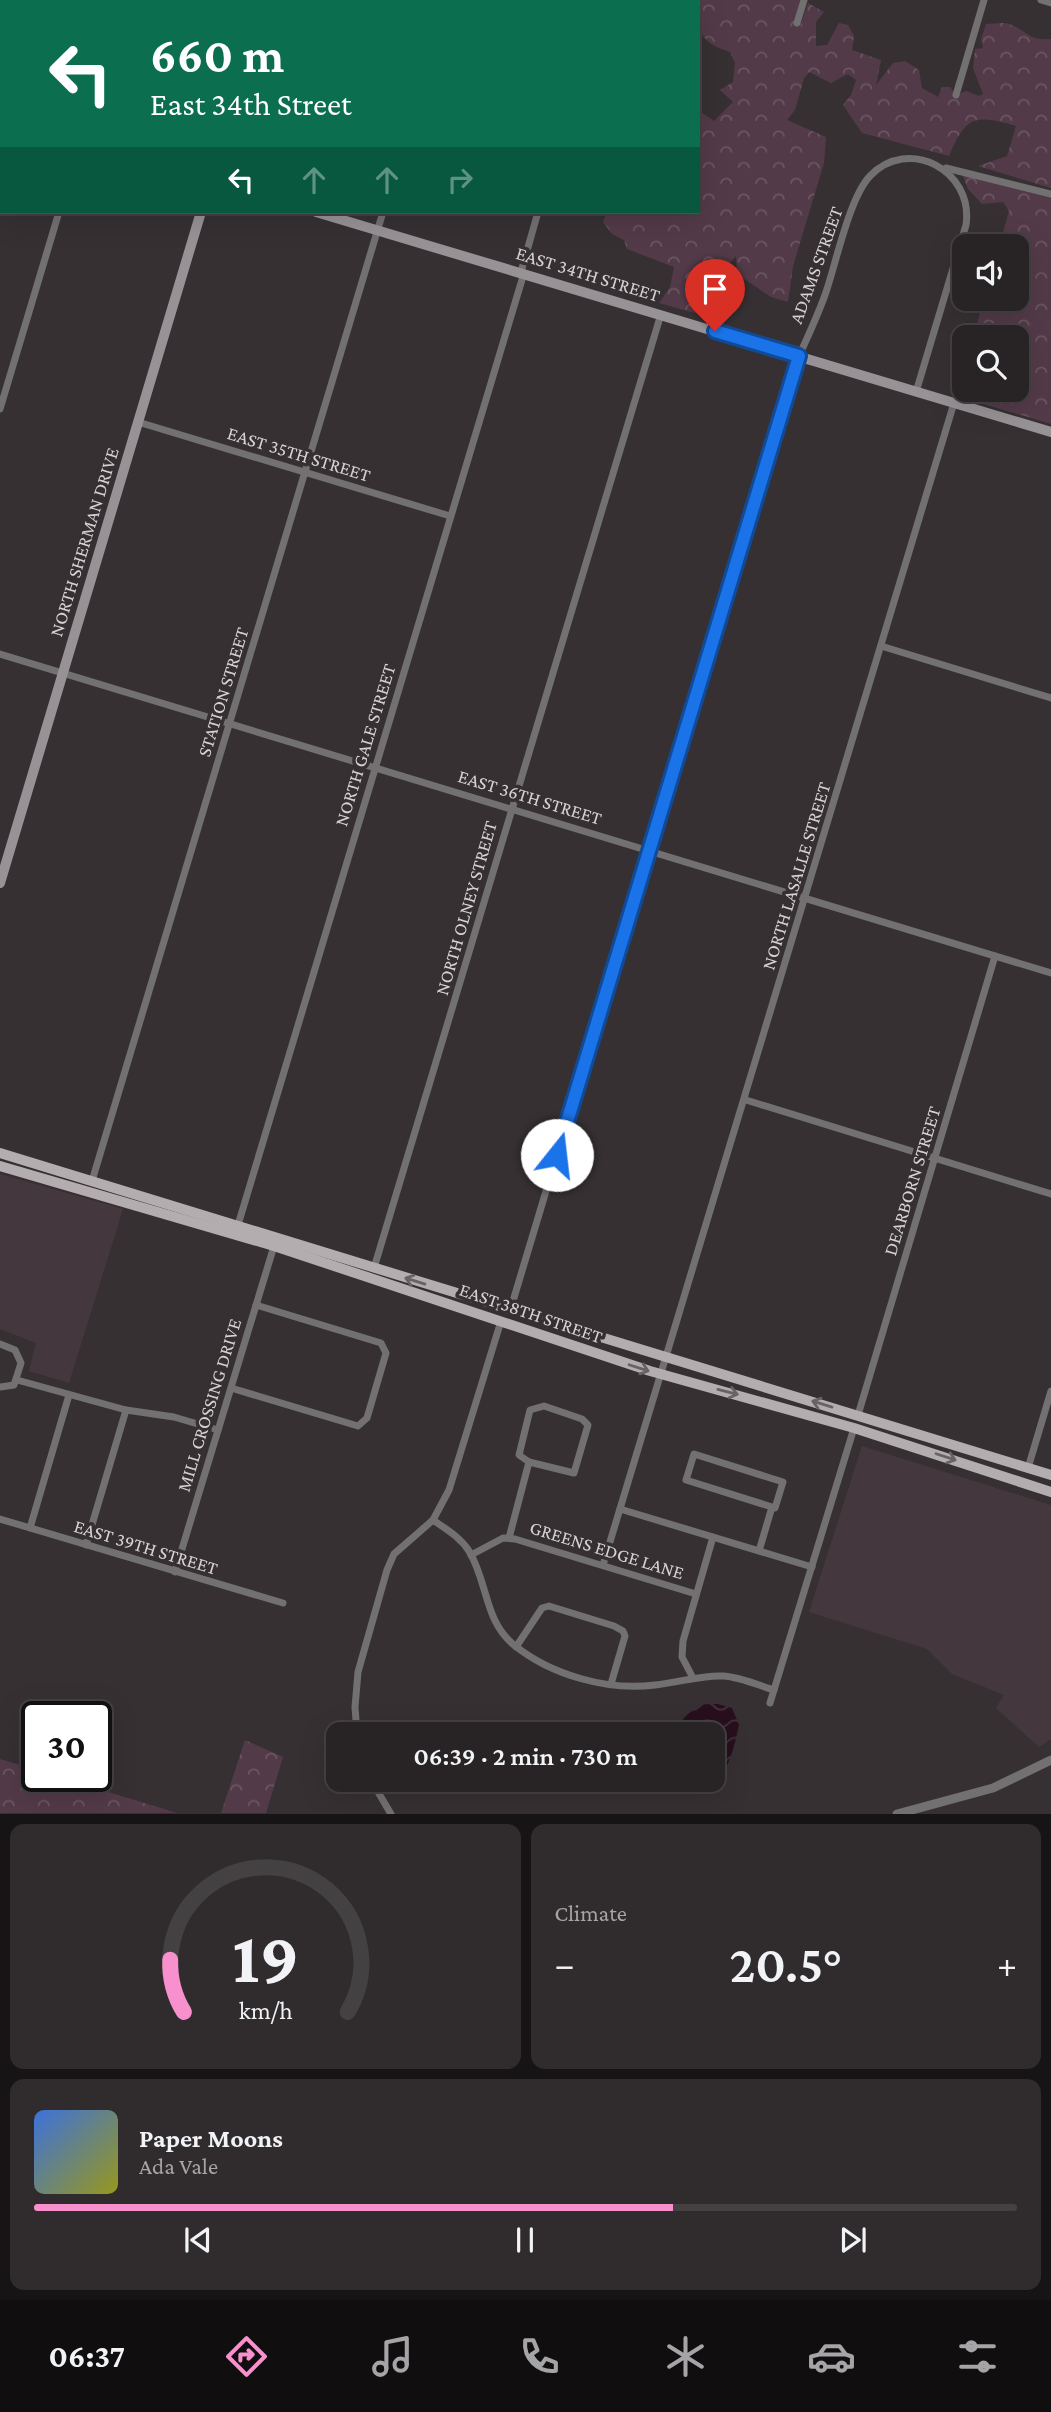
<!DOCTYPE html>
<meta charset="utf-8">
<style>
:root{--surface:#282426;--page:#302c2e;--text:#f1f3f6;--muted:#a5a4a7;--line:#444143;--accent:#f790cd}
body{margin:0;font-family:"Crimson Pro",serif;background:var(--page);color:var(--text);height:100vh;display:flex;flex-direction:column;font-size:26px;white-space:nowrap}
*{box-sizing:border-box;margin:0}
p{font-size:23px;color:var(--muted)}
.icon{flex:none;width:38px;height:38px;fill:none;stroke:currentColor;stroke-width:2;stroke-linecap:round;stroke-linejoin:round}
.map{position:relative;height:1814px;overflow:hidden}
.panel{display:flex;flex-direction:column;gap:10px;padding:10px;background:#161415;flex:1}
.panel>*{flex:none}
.guide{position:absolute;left:0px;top:0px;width:700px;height:214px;box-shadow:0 7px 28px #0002,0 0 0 2px var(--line);background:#0b6e4f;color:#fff;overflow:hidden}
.buttons{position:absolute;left:952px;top:234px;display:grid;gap:14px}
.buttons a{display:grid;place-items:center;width:77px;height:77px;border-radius:14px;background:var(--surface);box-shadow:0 7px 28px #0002,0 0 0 2px var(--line);font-size:35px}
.speed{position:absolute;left:21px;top:1701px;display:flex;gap:14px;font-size:35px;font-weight:700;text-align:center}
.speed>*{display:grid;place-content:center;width:91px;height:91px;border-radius:50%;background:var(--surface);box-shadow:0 7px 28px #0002,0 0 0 2px var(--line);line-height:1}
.speed .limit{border:4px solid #111;border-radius:10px;background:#fff;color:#111}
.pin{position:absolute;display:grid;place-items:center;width:60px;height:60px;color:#fff;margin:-72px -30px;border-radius:50% 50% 50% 0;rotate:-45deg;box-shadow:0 0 7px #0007}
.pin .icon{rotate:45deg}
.me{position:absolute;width:77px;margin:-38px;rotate:16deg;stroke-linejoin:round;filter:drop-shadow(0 0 5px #0008)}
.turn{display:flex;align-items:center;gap:24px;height:147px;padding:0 35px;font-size:32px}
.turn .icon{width:91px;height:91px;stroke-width:2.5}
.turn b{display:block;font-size:49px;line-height:60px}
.lanes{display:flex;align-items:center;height:66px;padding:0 35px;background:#0003;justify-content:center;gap:35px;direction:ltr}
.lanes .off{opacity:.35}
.big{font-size:52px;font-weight:600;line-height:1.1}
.panel .tile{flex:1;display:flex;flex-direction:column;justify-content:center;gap:10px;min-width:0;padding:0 24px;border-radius:14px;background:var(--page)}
.panel .dial{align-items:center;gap:0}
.dial svg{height:182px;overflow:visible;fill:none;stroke:var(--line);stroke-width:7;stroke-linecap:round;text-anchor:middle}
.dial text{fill:var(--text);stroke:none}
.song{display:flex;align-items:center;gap:21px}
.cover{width:84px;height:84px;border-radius:10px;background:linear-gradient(135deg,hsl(220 70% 55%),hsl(60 70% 35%))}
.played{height:7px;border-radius:4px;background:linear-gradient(90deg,var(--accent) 65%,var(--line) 65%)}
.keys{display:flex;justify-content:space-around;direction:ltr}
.heat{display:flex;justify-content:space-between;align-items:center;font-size:38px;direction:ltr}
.panel .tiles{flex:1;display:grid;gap:10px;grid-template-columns:1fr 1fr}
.tile:last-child{grid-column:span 2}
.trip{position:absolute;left:326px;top:1722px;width:399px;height:70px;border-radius:14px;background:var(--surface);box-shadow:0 7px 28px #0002,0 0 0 2px var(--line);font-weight:600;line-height:70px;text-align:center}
.menu{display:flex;height:112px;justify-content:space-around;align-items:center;background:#100e0f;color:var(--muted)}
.menu .icon{width:49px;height:49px}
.menu .on{color:var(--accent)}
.menu b{font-size:32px;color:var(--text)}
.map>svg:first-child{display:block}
.built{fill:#44383e}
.forest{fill:url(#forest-crowns)}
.water{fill:url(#water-waves)}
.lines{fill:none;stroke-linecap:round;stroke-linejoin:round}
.minor{stroke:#737071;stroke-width:7}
.tertiary{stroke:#737071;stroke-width:9}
.secondary{stroke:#979295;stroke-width:10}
.primary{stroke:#b3adb0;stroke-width:10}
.oneway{stroke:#686265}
.route-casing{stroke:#114b97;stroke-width:18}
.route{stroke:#1a73e8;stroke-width:12}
.labels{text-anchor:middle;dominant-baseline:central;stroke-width:7;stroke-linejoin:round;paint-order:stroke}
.street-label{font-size:19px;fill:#d5d2d4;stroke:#363033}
</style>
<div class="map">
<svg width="1051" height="1814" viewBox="0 0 1051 1814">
<defs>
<pattern id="forest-crowns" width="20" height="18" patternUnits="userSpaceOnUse" patternTransform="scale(1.75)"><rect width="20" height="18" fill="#533a48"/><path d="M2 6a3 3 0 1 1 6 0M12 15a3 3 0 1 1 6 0" fill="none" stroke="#6b5662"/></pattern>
<pattern id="water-waves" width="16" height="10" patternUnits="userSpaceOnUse" patternTransform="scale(1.75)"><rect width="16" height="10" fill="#270f1e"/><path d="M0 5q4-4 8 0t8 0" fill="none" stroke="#45313e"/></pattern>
</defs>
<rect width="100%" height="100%" fill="#363033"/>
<g class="built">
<polygon points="0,1174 123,1209 69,1383 29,1371 36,1343 0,1329"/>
<polygon points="862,1446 1051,1505 1051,1739 1039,1747 996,1708 1004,1695 952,1674 927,1649 809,1612"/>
</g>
<g class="forest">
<path d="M 510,0 L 800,0 L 794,24 L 800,26 L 808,3 L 824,12 L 816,22 L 816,46 L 827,45 L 839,23 L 848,25 L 854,36 L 852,50 L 881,60 L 876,85 L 893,63 L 905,61 L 919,70 L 922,88 L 938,97 L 942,87 L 950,87 L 956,95 L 966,91 L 979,96 L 983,94 L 973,68 L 975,49 L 983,48 L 981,39 L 986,24 C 993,24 1003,22 1009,24 C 1027,30 1027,41 1051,39 L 1051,188 L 978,166 L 1007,156 L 1016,126 C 974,114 966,116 949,156 L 862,133 L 843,105 L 851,95 L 856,80 L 848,74 L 831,83 L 809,72 L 804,78 L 795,110 L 787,120 L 826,137 L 824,163 L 793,266 L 788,302 L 771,297 L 737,274 L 736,256 L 726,268 L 717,266 L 701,275 L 691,293 L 713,302 L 709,317 L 659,303 L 670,287 L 674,267 L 627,249 L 624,240 L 612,234 L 603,222 L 607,212 L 698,212 L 698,110 L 714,121 L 733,102 L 720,90 L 733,82 L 735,63 L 730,52 C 699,42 698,32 698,2 Z"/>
<polygon points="961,171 1051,194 1051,424 957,396 964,370 964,390 1017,390 1017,338 973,338 984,299 1017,299 1017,247 999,247 1009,211 1003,202 982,204 968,189"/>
<polygon points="245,1740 283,1757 266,1813 221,1813"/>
<polygon points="0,1759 37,1770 37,1776 56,1776 177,1813 0,1813"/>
</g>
<path class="water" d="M 704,1704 L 718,1704 L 732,1708 L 739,1725 C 734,1747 726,1791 697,1786 L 692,1780 L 712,1780 L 712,1734 L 682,1734 C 677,1716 692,1712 704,1704 Z"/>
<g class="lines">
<g class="minor">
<polyline points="1041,0 1051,3"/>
<polyline points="121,2 121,0"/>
<polyline points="445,2 445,0"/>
<polyline points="797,23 804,0"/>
<polyline points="956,95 984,0"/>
<polyline points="946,168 1051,194"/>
<polyline points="521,272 538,212"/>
<polyline points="0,409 59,212"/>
<polyline points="138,422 450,516"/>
<polyline points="881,646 1051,698"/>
<polyline points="0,654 1051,973"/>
<polyline points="746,1100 1051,1194"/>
<polyline points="92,1181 383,212"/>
<polyline points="238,1225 524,273"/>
<polyline points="374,1268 661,314"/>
<path d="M 510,1311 L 793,369 C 804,345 816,320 825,295 C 836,264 849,198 870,176 C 908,136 974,170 966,225 L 916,392"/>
<polyline points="0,1344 15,1350 21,1363 14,1385 0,1387"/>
<polyline points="17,1380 126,1410 174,1417 218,1430"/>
<polyline points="231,1388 358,1426 367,1418 386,1353 381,1343 256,1305"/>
<polygon points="544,1406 582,1419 588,1425 574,1473 529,1462 519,1455 530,1410"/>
<polyline points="858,1415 995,956"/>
<polyline points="1028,1468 1051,1391"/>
<polyline points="620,1509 812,1567"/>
<polyline points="0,1519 283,1603"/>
<path d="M 433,1520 C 446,1529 460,1537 469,1551 C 488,1582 484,1621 514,1645 C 551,1675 607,1691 655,1685 C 678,1683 699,1675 723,1676 C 740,1677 758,1685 774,1690"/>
<polyline points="30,1528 69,1395"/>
<polyline points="509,1538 529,1462"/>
<polyline points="86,1545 126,1410"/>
<polyline points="759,1551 772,1507 775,1508 783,1482 694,1454 686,1480 772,1507"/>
<polyline points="471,1555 503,1538 515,1539 696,1594"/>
<polyline points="603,1565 954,403"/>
<polyline points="175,1572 274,1246"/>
<polyline points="516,1647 542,1608 549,1606 614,1626 623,1631 625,1636 611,1684"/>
<polyline points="693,1678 682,1657 683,1641 713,1537"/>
<polyline points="770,1703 854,1428"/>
<polyline points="357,1734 355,1707 358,1672 387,1570 394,1554 433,1520 449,1490 501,1321"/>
<polyline points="371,1780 391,1814"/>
</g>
<polyline class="tertiary" points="897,1814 993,1788 1051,1760"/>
<g class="secondary">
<polyline points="263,2 264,0"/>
<polyline points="0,119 2,119"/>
<polyline points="316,212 1051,432"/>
<polyline points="0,883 201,212"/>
</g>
<g class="primary">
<polyline points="0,1153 1051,1475"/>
<polyline points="0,1166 274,1246 650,1371 854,1428 1051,1492"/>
</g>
</g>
<defs><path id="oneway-shaft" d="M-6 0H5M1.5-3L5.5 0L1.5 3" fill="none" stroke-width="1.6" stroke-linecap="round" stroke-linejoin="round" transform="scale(1.75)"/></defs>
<g class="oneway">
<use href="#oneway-shaft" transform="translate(415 1281) rotate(-163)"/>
<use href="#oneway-shaft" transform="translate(639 1368) rotate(18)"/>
<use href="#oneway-shaft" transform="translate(728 1392) rotate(14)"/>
<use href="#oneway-shaft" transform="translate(822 1404) rotate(-163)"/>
<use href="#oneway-shaft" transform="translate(946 1457) rotate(18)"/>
</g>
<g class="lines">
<g class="route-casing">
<polyline id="route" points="557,1155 799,356 715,331"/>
</g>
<use href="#route" class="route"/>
</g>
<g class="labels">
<g class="street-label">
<text transform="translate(816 265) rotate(-70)">ADAMS STREET</text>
<text transform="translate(588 274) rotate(17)">EAST 34TH STREET</text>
<text transform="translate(299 454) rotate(17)">EAST 35TH STREET</text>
<text transform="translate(84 542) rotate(-73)">NORTH SHERMAN DRIVE</text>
<text transform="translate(223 692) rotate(-73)">STATION STREET</text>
<text transform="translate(365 745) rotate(-73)">NORTH GALE STREET</text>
<text transform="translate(530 797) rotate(17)">EAST 36TH STREET</text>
<text transform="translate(796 876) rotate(-73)">NORTH LASALLE STREET</text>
<text transform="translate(466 908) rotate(-74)">NORTH OLNEY STREET</text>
<text transform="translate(912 1181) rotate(-73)">DEARBORN STREET</text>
<text transform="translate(531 1313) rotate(19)">EAST 38TH STREET</text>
<text transform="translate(209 1405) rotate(-73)">MILL CROSSING DRIVE</text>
<text transform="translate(146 1547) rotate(17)">EAST 39TH STREET</text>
<text transform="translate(607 1550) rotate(17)">GREENS EDGE LANE</text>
</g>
</g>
</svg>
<div class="buttons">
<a><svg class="icon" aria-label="sound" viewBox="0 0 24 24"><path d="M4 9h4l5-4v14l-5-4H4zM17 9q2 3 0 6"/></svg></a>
<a><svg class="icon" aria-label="search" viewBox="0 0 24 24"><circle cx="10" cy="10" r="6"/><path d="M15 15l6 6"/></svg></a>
</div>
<div class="speed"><div class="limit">30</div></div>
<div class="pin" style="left:715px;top:331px;background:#d93025"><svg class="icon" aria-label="arrive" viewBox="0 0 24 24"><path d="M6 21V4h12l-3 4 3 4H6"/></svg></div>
<svg class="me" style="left:557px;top:1155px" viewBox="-20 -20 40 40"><circle r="19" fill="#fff"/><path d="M0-13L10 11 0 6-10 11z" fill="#1a73e8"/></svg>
<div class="trip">06:39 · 2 min · 730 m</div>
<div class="guide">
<div class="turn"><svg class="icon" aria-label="left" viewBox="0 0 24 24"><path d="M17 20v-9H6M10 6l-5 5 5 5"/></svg><div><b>660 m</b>East 34th Street</div></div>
<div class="lanes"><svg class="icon" aria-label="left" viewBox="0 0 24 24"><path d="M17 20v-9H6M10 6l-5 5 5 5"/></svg><svg class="icon off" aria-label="ahead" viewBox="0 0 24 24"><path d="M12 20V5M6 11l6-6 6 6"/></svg><svg class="icon off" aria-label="ahead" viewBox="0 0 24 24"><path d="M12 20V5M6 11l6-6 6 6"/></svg><svg class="icon off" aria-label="right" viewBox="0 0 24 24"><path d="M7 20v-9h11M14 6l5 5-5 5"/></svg></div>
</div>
</div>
<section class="panel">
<div class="tiles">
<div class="tile dial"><svg viewBox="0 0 100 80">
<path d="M14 69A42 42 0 1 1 86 69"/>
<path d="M14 69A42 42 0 0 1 8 46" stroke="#f790cd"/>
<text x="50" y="56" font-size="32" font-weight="700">19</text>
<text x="50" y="72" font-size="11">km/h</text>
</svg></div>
<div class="tile"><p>Climate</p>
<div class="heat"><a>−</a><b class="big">20.5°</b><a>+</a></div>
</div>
<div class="tile">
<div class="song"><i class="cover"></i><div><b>Paper Moons</b><p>Ada Vale</p></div></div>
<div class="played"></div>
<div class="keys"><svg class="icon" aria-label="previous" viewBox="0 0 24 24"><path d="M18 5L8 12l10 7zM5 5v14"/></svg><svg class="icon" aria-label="pause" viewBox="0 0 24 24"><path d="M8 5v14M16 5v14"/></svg><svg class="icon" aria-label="next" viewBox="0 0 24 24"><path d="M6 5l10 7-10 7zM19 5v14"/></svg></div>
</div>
</div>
</section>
<nav class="menu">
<b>06:37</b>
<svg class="icon on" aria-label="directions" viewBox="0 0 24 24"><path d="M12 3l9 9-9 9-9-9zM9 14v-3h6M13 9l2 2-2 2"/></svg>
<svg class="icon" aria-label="music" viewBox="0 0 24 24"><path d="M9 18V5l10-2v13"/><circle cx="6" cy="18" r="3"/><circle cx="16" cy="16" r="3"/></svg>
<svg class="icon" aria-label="phone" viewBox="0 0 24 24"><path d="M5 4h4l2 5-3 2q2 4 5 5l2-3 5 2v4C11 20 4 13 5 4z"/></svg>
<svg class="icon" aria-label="climate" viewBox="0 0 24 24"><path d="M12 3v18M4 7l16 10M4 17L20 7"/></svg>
<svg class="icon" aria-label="car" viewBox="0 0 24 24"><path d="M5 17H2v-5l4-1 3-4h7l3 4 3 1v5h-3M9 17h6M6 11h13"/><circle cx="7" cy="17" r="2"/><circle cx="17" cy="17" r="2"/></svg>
<svg class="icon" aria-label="filters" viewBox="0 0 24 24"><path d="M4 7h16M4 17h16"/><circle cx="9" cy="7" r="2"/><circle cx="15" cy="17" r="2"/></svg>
</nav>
